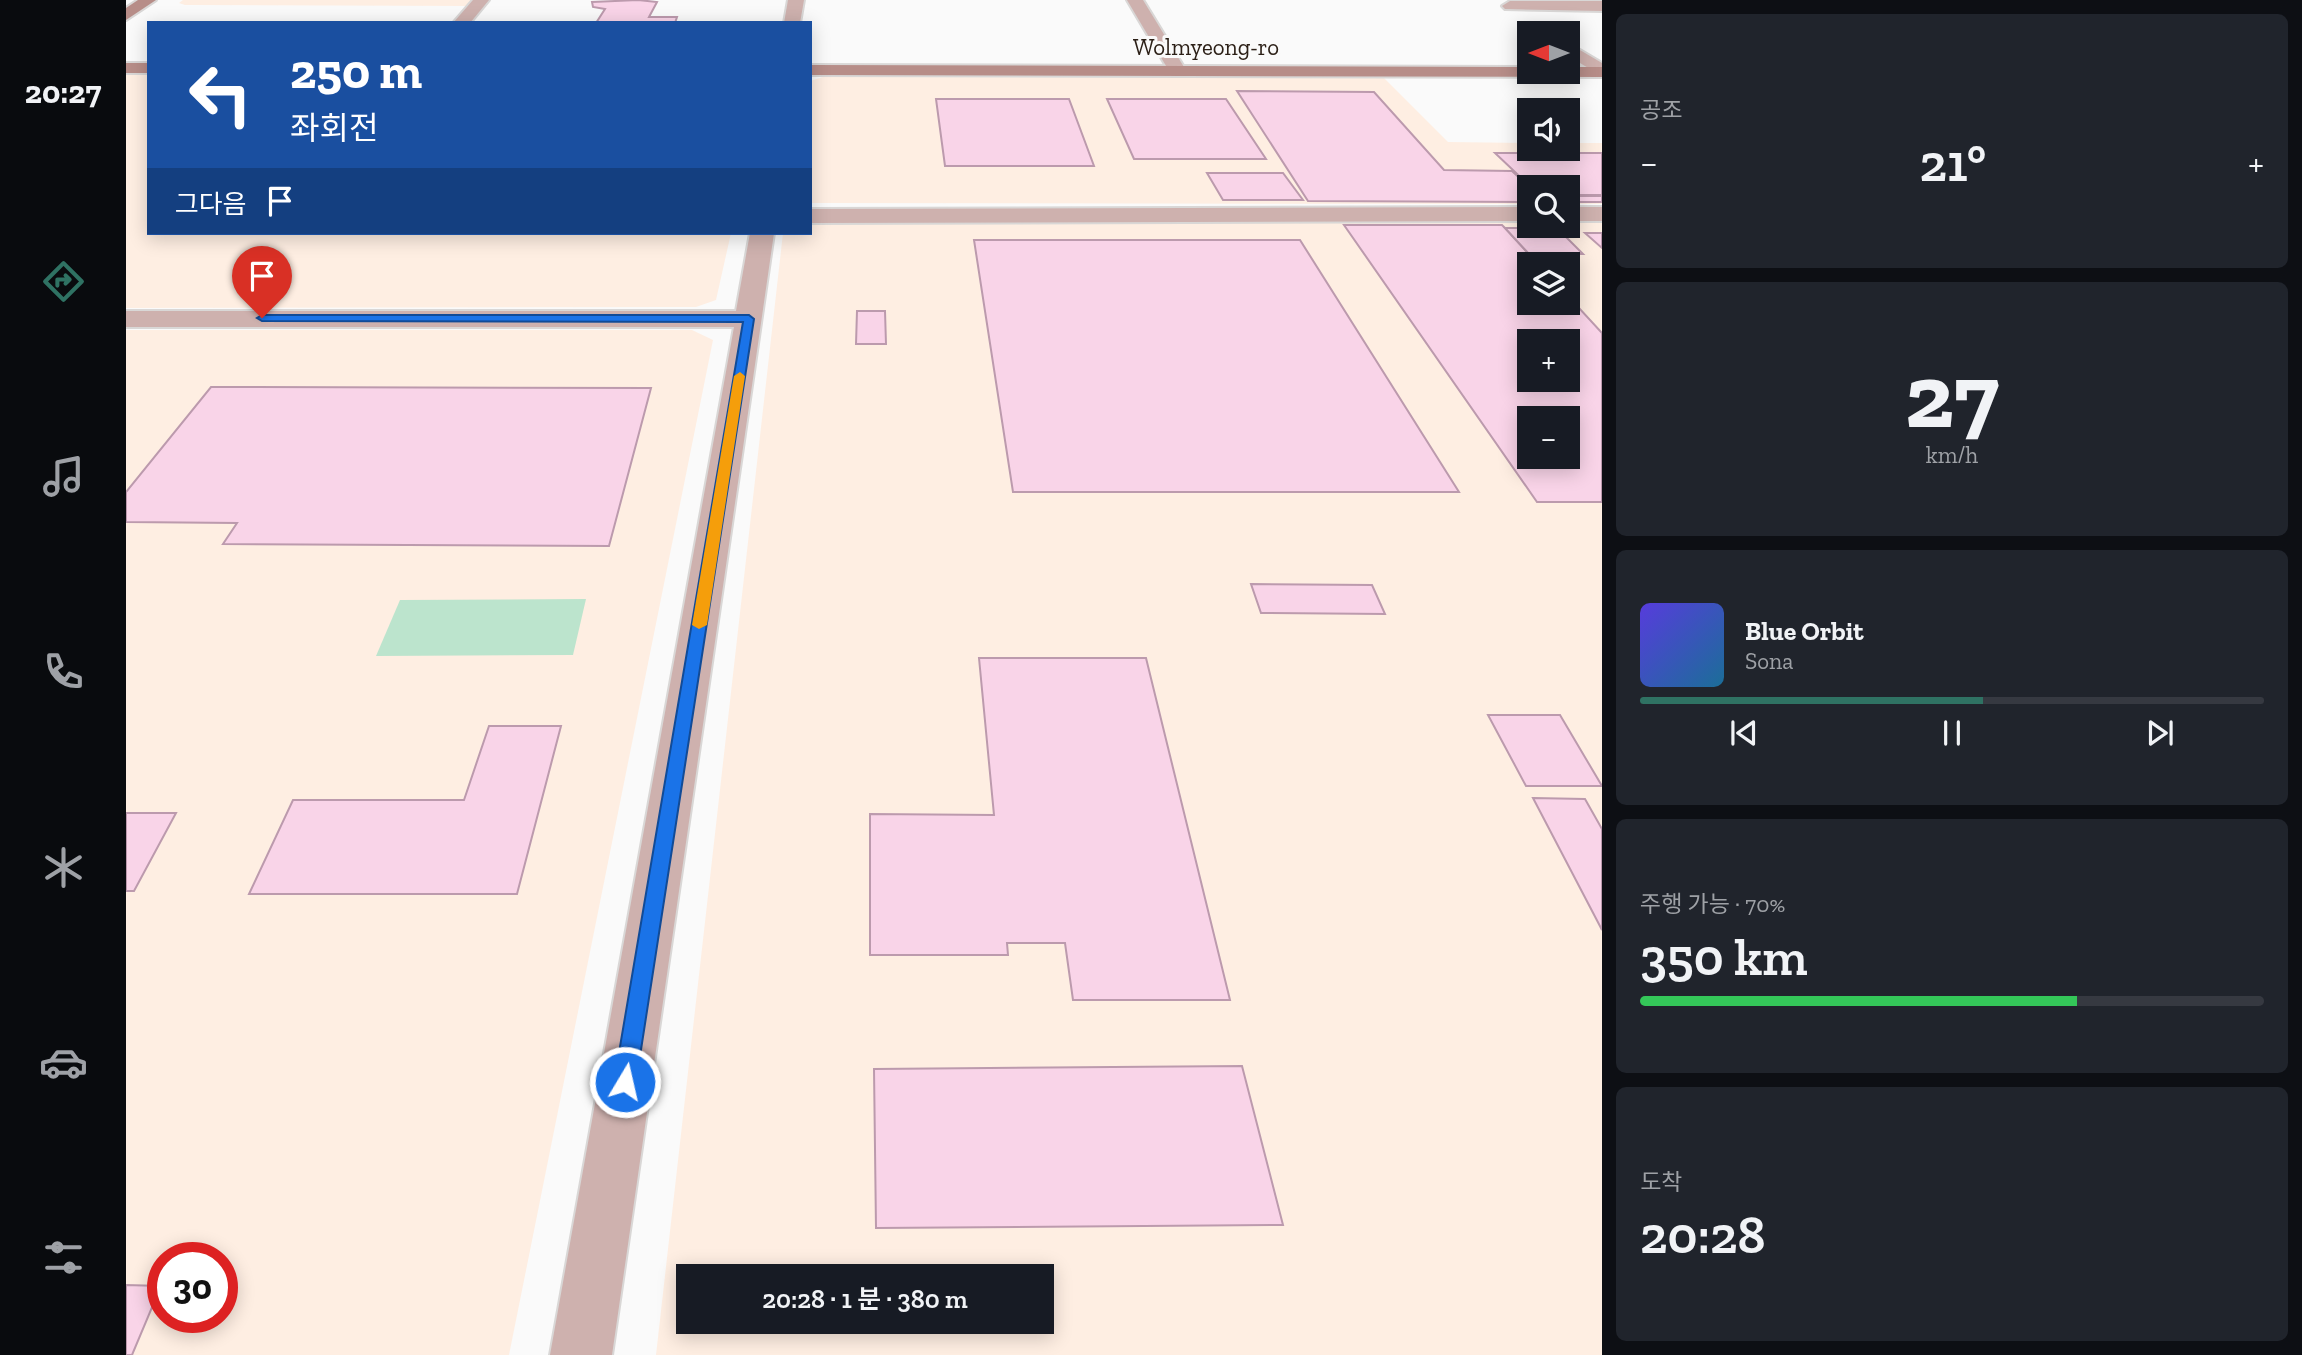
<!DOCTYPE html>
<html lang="ko">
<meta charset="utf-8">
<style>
:root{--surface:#171b24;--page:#20242c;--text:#f1f3f6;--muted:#9ea1a6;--line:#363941;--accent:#2f7263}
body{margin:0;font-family:"Zilla Slab","Noto Sans KR",serif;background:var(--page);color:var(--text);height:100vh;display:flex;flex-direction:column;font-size:26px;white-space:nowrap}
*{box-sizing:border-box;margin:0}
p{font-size:23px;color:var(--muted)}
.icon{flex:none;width:38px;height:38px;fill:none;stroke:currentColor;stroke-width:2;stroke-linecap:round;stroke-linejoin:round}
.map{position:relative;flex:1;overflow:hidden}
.side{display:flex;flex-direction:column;gap:14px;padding:14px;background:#0d0f14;width:700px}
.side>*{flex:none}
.guide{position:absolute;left:21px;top:21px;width:665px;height:214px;border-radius:0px;box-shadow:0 4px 18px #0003;background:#1a4fa0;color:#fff;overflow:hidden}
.needle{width:46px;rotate:270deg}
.controls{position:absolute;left:1391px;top:21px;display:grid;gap:14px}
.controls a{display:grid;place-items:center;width:63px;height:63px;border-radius:0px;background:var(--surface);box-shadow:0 4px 18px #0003;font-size:35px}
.speed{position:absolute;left:21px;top:1242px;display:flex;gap:14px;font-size:35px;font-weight:700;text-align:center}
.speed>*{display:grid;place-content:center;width:91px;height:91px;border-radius:50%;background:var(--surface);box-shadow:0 4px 18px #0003;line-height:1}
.speed .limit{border:10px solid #d22;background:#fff;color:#111}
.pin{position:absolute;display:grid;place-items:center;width:60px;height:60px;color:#fff;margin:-72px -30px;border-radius:50% 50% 50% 0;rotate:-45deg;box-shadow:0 0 7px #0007}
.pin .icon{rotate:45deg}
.me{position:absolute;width:77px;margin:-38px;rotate:9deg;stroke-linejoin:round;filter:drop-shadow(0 0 5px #0008)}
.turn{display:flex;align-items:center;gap:24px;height:147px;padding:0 28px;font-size:32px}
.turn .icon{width:91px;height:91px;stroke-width:2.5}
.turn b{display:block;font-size:49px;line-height:60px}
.then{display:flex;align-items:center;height:66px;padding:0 28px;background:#0003;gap:14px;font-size:26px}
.big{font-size:52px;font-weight:600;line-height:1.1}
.side .widget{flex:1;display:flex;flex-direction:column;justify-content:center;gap:10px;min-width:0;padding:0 24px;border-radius:10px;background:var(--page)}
.side .dial{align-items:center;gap:0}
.dial b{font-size:91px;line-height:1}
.song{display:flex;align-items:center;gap:21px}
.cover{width:84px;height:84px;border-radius:10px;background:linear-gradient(135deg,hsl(250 70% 55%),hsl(200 70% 35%))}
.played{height:7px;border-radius:4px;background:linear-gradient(90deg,var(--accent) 55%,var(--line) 55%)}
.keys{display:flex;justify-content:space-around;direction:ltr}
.heat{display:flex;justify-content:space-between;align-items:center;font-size:38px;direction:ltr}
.charge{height:10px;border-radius:5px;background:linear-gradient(90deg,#34c759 70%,var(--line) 0)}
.trip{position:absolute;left:550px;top:1264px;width:378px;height:70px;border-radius:0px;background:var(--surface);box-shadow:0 4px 18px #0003;font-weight:600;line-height:70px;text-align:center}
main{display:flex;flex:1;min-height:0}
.tabs{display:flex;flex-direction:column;width:126px;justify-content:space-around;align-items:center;background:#090b0e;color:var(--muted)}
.tabs .icon{width:49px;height:49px}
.tabs .selected{color:var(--accent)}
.tabs b{font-size:32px;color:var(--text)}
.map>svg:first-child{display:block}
.built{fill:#feeee2;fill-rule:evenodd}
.green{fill:#bce4cd}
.building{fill:#f9d4e8;stroke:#bc9aad;stroke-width:2;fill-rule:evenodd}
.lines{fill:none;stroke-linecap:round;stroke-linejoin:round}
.street-casing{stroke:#d9d7d6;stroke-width:4}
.secondary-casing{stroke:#d9d7d6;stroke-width:4}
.street{fill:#ceb1ae;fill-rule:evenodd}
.secondary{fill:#b78d88;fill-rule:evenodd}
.route{fill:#1a73e8;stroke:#114b97;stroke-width:2}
.slow{fill:#f59e0b}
.labels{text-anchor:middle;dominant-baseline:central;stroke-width:6;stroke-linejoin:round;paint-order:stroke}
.far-street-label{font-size:23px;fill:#2c2017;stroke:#fafafa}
</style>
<main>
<nav class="tabs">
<b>20:27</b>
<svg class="icon selected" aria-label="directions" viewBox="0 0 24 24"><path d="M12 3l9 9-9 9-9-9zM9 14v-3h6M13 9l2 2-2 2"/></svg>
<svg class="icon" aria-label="music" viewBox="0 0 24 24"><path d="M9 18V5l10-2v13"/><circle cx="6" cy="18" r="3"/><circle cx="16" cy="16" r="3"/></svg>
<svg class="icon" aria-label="phone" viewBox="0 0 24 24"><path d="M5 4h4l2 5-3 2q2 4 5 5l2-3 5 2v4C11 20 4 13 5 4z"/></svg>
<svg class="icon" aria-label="climate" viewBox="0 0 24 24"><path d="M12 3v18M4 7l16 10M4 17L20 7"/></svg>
<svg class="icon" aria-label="car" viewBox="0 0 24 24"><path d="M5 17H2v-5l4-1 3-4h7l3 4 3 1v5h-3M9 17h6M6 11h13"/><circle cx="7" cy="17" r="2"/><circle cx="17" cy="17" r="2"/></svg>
<svg class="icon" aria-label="filters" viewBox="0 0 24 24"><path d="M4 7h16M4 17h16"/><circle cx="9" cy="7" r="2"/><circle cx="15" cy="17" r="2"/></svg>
</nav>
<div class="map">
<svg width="1476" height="1355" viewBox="0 0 1476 1355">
<rect width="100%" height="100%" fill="#fafafa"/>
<g class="built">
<polygon points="57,0 350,0 344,6 59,5 53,3"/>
<polygon points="0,74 23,74 23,233 605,233 590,300 570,307 0,308"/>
<polygon points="697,77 1258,78 1322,142 1403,143 1404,149 1442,149 1442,143 1476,143 1476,204 1442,204 1442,187 1404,187 1403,204 684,203 684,81"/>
<path d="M 1094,221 L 1403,222 L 1404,226 L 1442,226 L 1442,222 L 1476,222 L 1476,1355 L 530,1355 L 657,233 L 684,233 L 684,223 ZM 1404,264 L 1442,264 L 1442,303 L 1404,303 ZM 1404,341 L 1442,341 L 1442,380 L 1404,380 ZM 1404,418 L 1442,418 L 1442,457 L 1404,457 ZM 562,1276 L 915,1276 L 915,1321 L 562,1321 Z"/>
<path d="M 0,330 L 566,330 L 587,340 L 383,1355 L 0,1355 ZM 37,1258 L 96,1258 L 96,1318 L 37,1318 Z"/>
</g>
<polygon class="green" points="460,599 447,655 250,656 274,600"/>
<g class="building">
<polygon points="512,0 531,2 523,17 551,17 549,23 470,23 479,9 467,7 466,2"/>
<polygon points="1111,91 1248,92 1318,170 1386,171 1404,188 1404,202 1182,201"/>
<polygon points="810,99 943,99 968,166 819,166"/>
<polygon points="981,99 1100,99 1140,159 1008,159"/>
<polygon points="1369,153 1476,153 1476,195 1442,195 1442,187 1405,187"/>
<polygon points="1081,173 1157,173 1177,200 1097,200"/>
<rect x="1442" y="196" width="34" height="6"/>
<path d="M 1218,225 L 1376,225 L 1379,228 L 1412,264 L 1404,264 L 1404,303 L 1442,303 L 1442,296 L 1476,333 L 1476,502 L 1411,502 ZM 1404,341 L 1442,341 L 1442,380 L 1404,380 ZM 1404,418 L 1442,418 L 1442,457 L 1404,457 Z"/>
<polygon points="1379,228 1431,228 1457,254 1403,254"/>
<polygon points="1459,233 1476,233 1476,248"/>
<polygon points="848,240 1174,240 1333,492 887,492"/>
<polygon points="731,311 759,311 760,344 730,344"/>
<polygon points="85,387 525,388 483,546 97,544 111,523 0,522 0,492"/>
<polygon points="1125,584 1246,585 1259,614 1135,613"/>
<polygon points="853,658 1020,658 1104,1000 947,1000 939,943 881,943 882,955 744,955 744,814 868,815"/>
<polygon points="1362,715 1434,715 1476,786 1400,786"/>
<polygon points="363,726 435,726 391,894 123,894 167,800 338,800"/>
<polygon points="1407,798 1459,799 1476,829 1476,930"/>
<polygon points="0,813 50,813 8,891 0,891"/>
<polygon points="1116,1066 1157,1225 750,1228 748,1069"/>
<polygon points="0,1285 35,1286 6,1355 0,1355"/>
</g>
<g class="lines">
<g class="street-casing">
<g id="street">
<polygon points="347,0 363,0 344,23 327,23"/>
<polygon points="662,0 678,0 674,23 658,23"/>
<polygon points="1001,0 1017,0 1061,72 1058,76 1046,76"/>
<polygon points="1384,1 1476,1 1476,11 1379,9 1376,6"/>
<polygon points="1442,43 1476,63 1476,76 1442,56"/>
<polygon points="1404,207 1404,221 684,223 684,209"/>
<rect x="1442" y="207" width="34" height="14"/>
<polygon points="624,233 648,233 486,1355 424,1355 608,327 0,327 0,311 610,311"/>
</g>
</g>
<g class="secondary-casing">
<g id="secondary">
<polygon points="12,0 30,0 0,20 0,8"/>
<rect x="0" y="63" width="23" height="10"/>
<polygon points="684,65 1404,67 1404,72 1442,72 1442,67 1476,67 1476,77 684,75"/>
</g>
</g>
<use href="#street" class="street"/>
<use href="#secondary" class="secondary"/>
</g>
<polygon class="route" points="623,315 628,319 510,1082 507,1089 499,1091 492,1089 488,1082 617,322 136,321 131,318 136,315"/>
<polygon class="slow" points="614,372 619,376 581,625 573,629 566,625 608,376"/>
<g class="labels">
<g class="far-street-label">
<text x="1080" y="47">Wolmyeong-ro</text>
</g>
</g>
</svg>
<div class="controls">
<a><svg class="needle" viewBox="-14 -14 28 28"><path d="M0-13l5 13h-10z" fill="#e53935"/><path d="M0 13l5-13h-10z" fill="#9ea1a6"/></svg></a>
<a><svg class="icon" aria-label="sound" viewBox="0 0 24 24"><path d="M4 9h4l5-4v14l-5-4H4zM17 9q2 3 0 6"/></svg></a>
<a><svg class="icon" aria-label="search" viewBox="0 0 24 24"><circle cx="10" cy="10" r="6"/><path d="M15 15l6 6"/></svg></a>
<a><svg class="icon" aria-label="layers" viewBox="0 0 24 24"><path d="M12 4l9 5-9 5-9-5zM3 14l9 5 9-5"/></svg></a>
<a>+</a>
<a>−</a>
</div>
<div class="speed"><div class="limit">30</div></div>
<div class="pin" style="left:136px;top:318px;background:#d93025"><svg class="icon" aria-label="arrive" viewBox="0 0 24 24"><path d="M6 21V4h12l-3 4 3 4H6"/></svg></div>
<svg class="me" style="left:499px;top:1082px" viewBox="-20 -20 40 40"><circle r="17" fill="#1a73e8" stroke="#fff" stroke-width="3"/><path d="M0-11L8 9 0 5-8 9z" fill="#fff"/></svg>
<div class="trip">20:28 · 1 분 · 380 m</div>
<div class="guide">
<div class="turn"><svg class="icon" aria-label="left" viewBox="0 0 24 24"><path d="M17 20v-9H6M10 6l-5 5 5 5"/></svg><div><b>250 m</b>좌회전</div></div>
<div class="then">그다음<svg class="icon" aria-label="arrive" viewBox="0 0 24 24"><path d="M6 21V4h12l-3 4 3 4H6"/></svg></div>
</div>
</div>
<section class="side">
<div class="widget"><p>공조</p>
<div class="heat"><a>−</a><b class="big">21°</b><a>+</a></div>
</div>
<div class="widget dial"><b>27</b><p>km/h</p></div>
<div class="widget">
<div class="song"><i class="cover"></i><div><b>Blue Orbit</b><p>Sona</p></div></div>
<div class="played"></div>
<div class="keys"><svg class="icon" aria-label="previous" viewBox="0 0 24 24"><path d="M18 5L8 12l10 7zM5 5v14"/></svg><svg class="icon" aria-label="pause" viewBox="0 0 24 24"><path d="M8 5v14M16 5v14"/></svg><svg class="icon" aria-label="next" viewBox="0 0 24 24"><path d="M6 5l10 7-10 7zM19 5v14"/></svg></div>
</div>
<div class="widget"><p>주행 가능 · 70%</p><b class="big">350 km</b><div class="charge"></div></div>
<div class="widget"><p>도착</p><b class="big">20:28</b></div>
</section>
</main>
